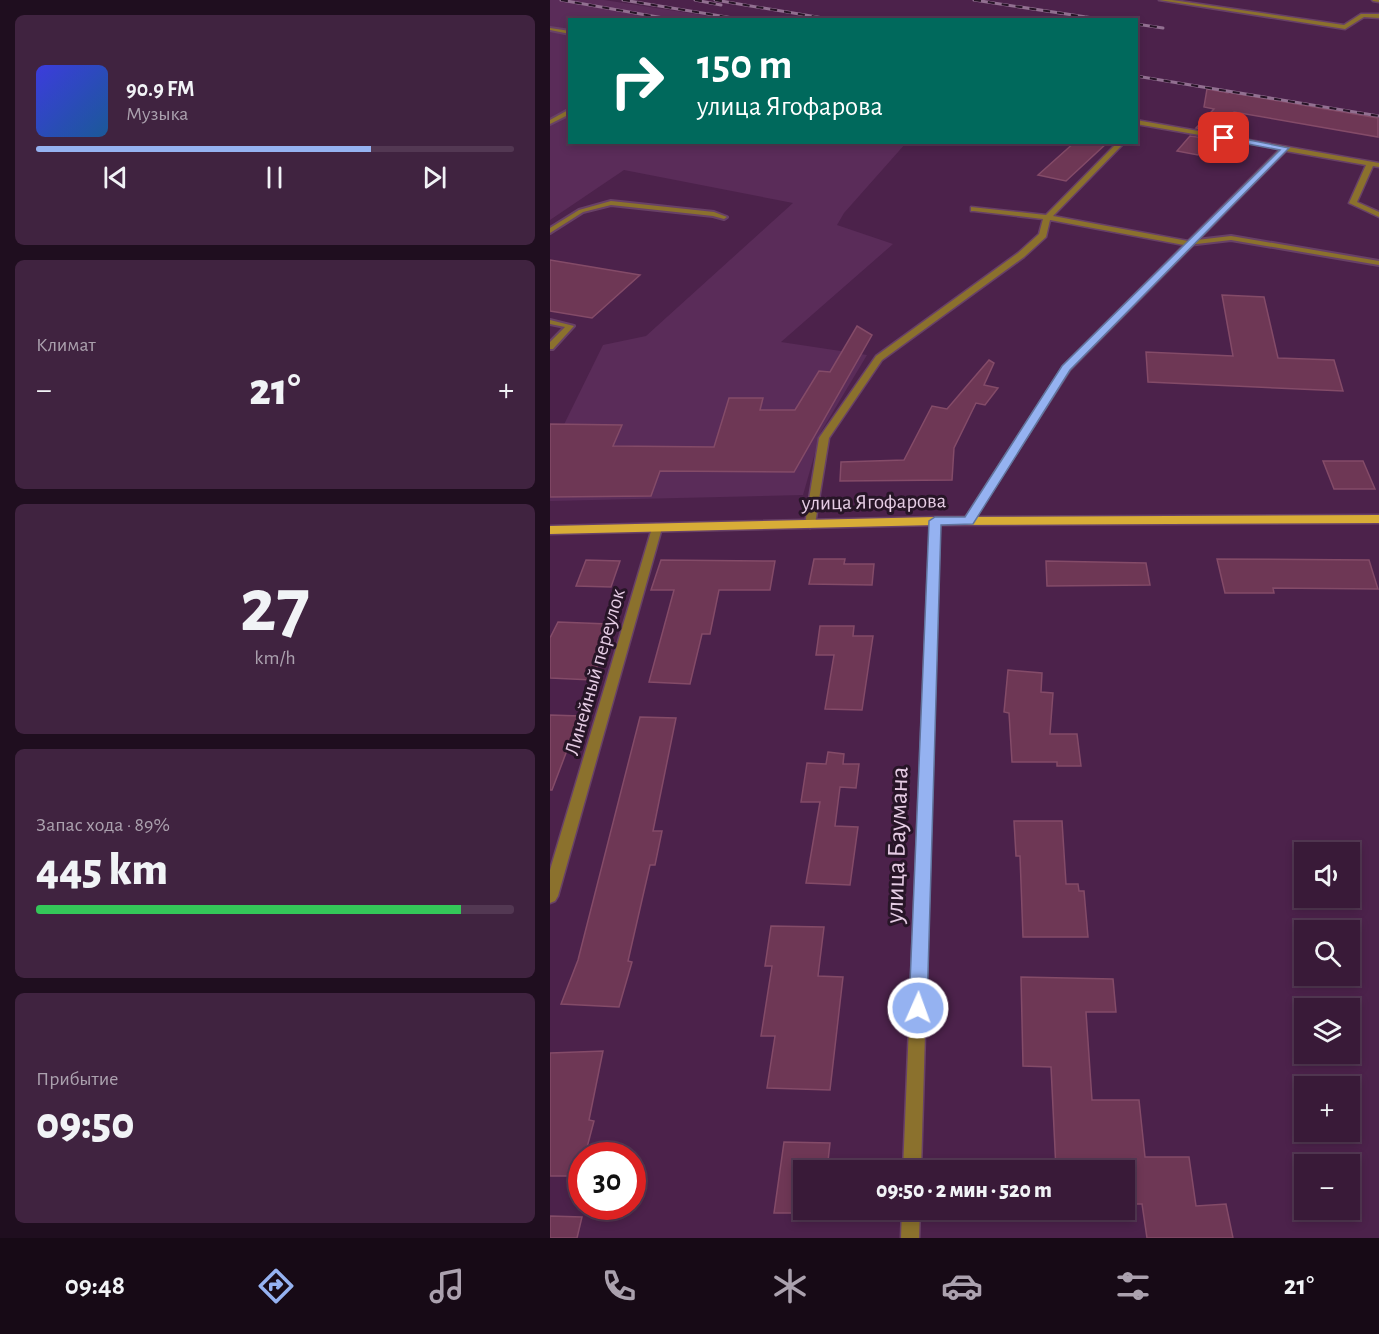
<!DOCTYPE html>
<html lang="ru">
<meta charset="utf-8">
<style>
:root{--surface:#391a38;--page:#402340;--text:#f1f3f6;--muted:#aba1ae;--line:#533853;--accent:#95b2f1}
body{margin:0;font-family:"Alegreya Sans",sans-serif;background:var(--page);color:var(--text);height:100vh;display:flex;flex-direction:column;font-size:22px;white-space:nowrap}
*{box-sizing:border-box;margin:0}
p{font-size:20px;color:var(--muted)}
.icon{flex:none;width:33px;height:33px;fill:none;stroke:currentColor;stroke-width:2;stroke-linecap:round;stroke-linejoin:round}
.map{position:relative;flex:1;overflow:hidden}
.side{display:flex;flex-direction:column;gap:15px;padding:15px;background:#1f0e1f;width:550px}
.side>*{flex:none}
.top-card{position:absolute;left:18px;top:18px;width:570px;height:126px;border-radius:0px;box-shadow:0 3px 9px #0003,0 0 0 2px var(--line);background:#00695c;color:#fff;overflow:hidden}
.buttons{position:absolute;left:744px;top:842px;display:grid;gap:12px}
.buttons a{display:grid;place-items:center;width:66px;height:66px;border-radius:0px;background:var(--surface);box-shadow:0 3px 9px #0003,0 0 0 2px var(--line);font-size:30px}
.speed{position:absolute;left:18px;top:1142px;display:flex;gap:12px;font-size:30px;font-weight:700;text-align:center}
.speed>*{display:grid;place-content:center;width:78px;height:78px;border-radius:50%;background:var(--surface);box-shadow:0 3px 9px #0003,0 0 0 2px var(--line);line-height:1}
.speed .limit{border:9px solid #d22;background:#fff;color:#111}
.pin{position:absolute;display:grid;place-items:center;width:51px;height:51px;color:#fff;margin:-26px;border-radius:12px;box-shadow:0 3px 9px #0006}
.me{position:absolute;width:66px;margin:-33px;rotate:2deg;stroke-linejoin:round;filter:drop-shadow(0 0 4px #0008)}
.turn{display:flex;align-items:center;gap:21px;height:126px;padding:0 30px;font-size:27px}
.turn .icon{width:78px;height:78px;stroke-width:2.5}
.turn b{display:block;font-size:42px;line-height:51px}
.big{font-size:45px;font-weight:800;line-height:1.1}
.side .card{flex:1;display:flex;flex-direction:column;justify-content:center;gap:9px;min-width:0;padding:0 21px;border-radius:9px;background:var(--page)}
.side .dial{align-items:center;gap:0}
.dial b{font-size:78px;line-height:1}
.song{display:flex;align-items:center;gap:18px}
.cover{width:72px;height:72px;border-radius:9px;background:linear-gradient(135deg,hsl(240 70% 55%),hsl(210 70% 35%))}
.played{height:6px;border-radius:3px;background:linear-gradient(90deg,var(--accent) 70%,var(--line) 70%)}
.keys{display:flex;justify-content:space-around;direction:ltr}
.heat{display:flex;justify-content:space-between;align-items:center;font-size:33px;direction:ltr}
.charge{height:9px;border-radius:4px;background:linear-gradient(90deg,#34c759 89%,var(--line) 0)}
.trip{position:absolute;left:243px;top:1160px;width:342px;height:60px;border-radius:0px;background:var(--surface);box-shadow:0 3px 9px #0003,0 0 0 2px var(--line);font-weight:800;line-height:60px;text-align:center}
.menu{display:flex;height:96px;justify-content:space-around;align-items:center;background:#170a16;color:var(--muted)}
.menu .icon{width:42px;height:42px}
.menu .selected{color:var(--accent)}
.menu b{font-size:27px;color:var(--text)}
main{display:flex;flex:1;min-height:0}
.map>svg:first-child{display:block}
.built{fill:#5a2c59}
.building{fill:#6e3755;stroke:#844b68;stroke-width:1.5}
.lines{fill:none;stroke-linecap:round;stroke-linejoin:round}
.service-casing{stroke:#684167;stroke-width:4}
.minor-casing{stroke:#684167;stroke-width:3}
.primary-casing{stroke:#684167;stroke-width:3}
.service{fill:#8b712d;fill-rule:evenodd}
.minor{fill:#8b712d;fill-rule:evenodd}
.primary{fill:#d8ad37;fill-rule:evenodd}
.rail-casing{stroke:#927091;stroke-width:3}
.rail{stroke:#271527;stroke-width:2;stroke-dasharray:7;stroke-linecap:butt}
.route{fill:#95b2f1;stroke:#61749d;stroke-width:1.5}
.labels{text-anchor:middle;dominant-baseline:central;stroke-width:6;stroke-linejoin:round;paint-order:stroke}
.street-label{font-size:21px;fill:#e5cce4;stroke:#271527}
.near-street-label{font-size:26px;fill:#e5cce4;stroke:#271527}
</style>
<main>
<section class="side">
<div class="card">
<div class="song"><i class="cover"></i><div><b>90.9 FM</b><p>Музыка</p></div></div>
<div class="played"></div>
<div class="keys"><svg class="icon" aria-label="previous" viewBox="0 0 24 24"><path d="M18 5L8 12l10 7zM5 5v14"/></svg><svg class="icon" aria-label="pause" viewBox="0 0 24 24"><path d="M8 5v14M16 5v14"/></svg><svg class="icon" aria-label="next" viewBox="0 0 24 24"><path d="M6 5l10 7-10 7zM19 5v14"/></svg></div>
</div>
<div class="card"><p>Климат</p>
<div class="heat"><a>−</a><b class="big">21°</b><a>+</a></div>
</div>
<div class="card dial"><b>27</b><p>km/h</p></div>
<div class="card"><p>Запас хода · 89%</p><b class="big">445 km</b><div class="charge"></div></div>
<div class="card"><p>Прибытие</p><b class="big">09:50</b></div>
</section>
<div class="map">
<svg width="829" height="1238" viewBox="0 0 829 1238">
<rect width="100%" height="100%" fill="#4c224b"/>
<polygon class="built" points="0,0 54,0 178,19 20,20 20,142 356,143 294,213 287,225 343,244 231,342 317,355 271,432 253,495 0,501 0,453 53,345 96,336 243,203 74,170 0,220"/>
<g class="building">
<polygon points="657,89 678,93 679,91 682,93 828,118 828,137 684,112 667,132 646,128 664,109 654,107"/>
<polygon points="640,136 661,139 648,155 627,151"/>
<polygon points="525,142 558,142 516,181 488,175"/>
<polygon points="0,260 90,275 42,318 0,311"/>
<polygon points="672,295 714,297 728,358 784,360 793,391 598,382 596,352 683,356"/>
<polygon points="307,326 322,335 244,472 110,471 101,496 0,497 0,424 72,425 63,446 164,447 179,398 213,398 210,410 245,410 269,371 280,372"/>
<polygon points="439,360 444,363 434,385 448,388 435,405 426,403 404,448 402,480 290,481 291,462 354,460 382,406 397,409"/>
<polygon points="773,461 813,461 825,489 784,489"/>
<polygon points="264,559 295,559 294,564 324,564 322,585 259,584"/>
<polygon points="667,559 819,560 828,589 723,588 724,593 675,593"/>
<polygon points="36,560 70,561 61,587 26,586"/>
<polygon points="111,560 225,561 220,590 169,590 160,634 152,634 140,684 99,682 124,590 101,590"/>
<polygon points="496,561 596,563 600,585 497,586"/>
<polygon points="8,622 58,624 43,662 49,662 42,680 0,678 0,638"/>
<polygon points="270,626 304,626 303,636 323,636 312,710 275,709 284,655 266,655"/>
<polygon points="458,670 492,673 491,692 503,693 500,734 527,734 531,766 507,766 507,762 462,762 459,713 454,712"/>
<polygon points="0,715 30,716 2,790 0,790"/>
<polygon points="90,717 126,718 103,831 112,831 105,865 100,865 78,961 82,962 69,1007 11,1004 28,960"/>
<polygon points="278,752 294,754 293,764 309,764 306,788 290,787 285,826 308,827 300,885 256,883 270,802 251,802 257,763 276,764"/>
<polygon points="464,821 512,821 516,884 528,884 529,891 534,891 538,937 473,937 470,856 466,856"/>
<polygon points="221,926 274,927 268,976 293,977 280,1090 217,1088 225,1036 211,1036 222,966 215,966"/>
<polygon points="471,977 563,979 566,1012 536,1012 542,1100 589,1100 595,1157 639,1157 646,1206 676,1204 683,1238 597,1238 592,1204 574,1204 574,1170 506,1170 501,1067 473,1066"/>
<polygon points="53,1051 39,1120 44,1121 35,1155 32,1155 30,1176 0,1176 0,1053"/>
<polygon points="234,1142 280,1143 277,1170 254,1170 254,1213 224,1213"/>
<polygon points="0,1216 32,1217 27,1238 0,1238"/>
</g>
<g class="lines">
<g class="service-casing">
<g id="service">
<polygon points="0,28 20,31 20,34 0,30"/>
<polygon points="20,109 20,114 0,124 0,120"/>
<polygon points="61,201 164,212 177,217 174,219 163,216 61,205 33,212 0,233 0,228 29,210"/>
<polygon points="681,236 829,261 829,265 681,240 638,245 635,243 638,241"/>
<polygon points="0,320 24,326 3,349 0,349 0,342 15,327 0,324"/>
</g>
</g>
<g class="minor-casing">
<g id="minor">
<polygon points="609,0 622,0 794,25 811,14 829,14 829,18 814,17 795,29"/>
<polygon points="822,0 829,0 829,2 823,1"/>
<polygon points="586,120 829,163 829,167 823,166 807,202 829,212 829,217 799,203 816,165 736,151 520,370 422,523 414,523 413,521 513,366 634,245 500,220 496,237 474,257 332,360 279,438 265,524 260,528 256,526 255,524 269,438 326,356 468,253 489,234 493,219 424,211 421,211 421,207 496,215 568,142 575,142 503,216 638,241 730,149 586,124"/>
<polygon points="385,518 390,521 371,1170 353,1170 380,521"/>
<polygon points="107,524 112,528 8,896 5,901 0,903 0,870 102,528"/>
<polygon points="352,1209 370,1209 369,1238 351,1238"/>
</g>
</g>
<g class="primary-casing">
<polygon id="primary" points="829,515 829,523 385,525 0,534 0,526 385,517"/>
</g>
<use href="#service" class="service"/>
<use href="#minor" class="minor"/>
<use href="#primary" class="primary"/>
<g class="rail-casing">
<g id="rail">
<polyline points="11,0 125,20"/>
<polyline points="73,0 195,20"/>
<polyline points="145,0 171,5"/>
<polyline points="165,0 285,20"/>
<polyline points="424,0 556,20"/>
<polyline points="586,24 613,28"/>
<polyline points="586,76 829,116"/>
</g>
</g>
<use href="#rail" class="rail"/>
</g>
<polygon class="route" points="674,135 739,148 520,370 423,524 391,525 377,1008 375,1014 368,1017 361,1014 359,1008 379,521 385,517 415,517 512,366 730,150 671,139 671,136"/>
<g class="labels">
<g class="street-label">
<text transform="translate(324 502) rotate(-1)">улица Ягофарова</text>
<text transform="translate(45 672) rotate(-74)">Линейный переулок</text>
</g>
<g class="near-street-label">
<text transform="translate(347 845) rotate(-88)">улица Баумана</text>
</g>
</g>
</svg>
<div class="buttons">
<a><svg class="icon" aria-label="sound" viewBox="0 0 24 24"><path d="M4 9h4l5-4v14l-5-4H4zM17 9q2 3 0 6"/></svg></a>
<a><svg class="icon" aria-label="search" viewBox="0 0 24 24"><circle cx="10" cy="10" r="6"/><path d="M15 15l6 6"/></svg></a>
<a><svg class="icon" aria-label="layers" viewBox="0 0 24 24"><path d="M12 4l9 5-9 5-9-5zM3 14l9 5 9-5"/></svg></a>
<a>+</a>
<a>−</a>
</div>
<div class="speed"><div class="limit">30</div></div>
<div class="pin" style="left:674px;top:138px;background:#d93025"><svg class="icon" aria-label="arrive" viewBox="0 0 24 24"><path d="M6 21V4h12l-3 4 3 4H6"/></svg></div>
<svg class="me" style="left:368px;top:1008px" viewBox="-20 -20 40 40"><circle r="17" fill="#95b2f1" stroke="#fff" stroke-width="3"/><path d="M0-11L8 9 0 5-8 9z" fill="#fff"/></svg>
<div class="trip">09:50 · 2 мин · 520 m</div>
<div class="top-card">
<div class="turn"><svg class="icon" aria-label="right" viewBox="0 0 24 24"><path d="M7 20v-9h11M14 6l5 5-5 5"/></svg><div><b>150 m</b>улица Ягофарова</div></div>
</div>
</div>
</main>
<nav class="menu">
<b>09:48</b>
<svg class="icon selected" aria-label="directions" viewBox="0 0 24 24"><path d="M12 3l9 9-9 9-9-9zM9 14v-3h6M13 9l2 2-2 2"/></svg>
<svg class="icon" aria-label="music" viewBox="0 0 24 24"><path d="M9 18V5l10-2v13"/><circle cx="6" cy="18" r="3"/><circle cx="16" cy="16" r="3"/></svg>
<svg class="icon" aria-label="phone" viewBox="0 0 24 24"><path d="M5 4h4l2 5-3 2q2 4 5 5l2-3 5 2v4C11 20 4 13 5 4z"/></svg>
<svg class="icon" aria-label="climate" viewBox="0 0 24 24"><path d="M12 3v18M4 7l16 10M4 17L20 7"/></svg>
<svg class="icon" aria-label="car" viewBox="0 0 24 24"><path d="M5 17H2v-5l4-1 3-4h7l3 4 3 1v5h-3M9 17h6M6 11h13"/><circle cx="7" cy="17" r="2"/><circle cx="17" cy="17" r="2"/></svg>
<svg class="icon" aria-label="filters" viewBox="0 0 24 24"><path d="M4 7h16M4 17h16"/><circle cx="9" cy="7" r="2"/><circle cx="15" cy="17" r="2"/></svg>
<b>21°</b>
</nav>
